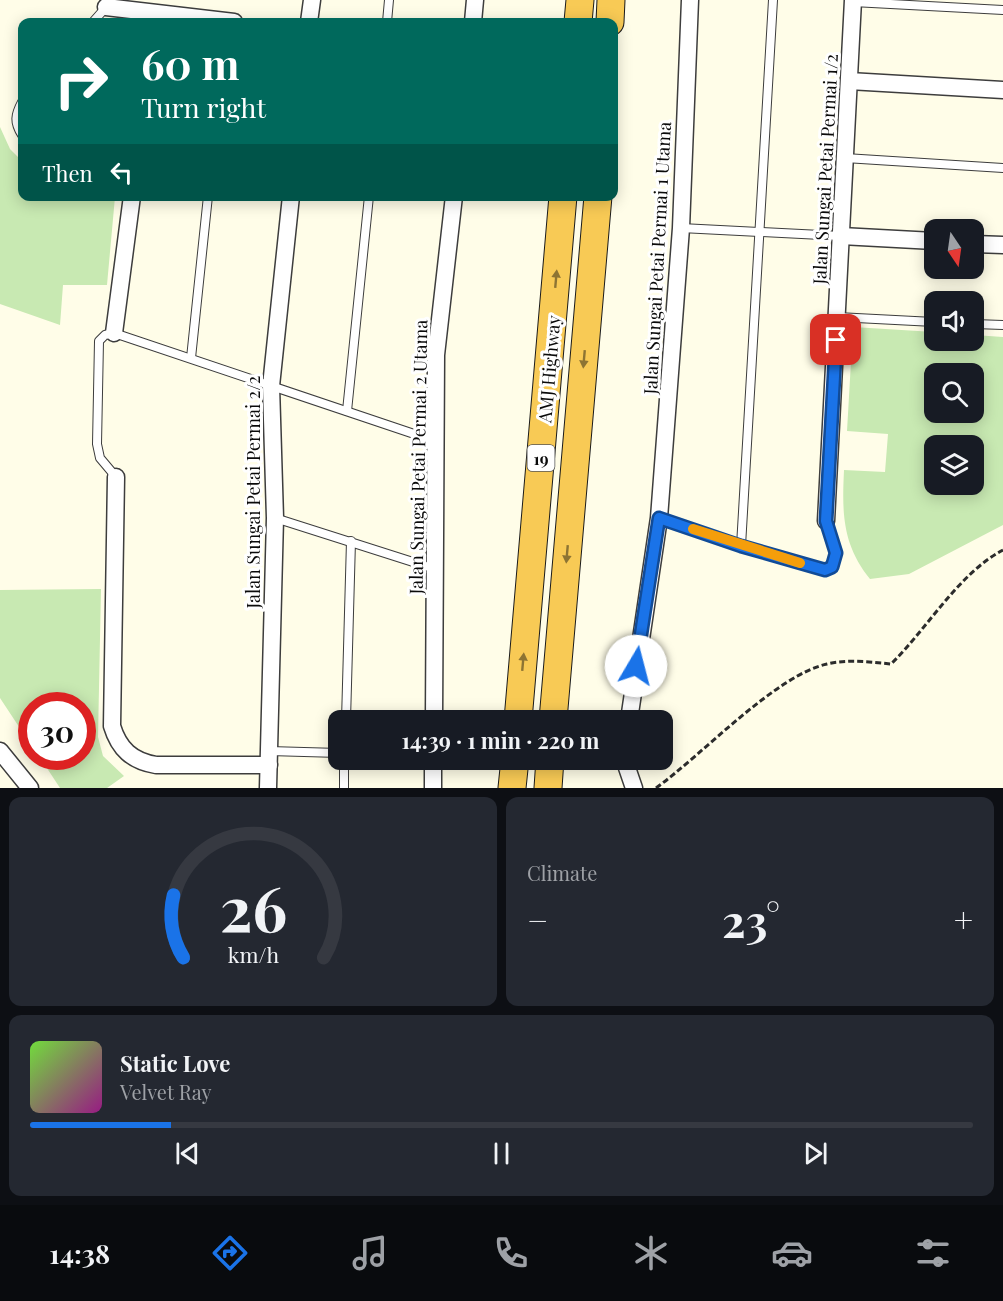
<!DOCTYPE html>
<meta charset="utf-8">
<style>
:root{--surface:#171b24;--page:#242831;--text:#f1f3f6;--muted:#9ea1a6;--line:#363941;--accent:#1a73e8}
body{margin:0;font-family:"Playfair Display",serif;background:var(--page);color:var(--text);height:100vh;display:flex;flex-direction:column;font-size:22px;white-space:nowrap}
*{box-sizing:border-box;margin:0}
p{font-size:20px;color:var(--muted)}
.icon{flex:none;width:33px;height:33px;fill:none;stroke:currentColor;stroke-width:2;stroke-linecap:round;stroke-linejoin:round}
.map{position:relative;height:788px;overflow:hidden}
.sheet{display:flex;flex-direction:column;gap:9px;padding:9px;background:#0d0f14;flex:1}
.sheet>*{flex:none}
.hud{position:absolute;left:18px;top:18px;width:600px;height:183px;border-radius:12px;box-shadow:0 3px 15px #0003;background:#00695c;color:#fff;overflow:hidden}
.needle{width:39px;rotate:167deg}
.tools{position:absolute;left:924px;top:219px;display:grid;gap:12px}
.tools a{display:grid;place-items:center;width:60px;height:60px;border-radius:12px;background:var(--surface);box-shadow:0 3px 15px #0003;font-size:30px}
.speed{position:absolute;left:18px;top:692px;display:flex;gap:12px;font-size:30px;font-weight:700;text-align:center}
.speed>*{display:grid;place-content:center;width:78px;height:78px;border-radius:50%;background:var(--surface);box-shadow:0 3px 15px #0003;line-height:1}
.speed .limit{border:9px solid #d22;background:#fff;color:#111}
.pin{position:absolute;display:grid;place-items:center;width:51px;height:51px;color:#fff;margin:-26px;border-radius:12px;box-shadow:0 3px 9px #0006}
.me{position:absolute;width:66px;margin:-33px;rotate:8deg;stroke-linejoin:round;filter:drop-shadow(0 0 4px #0008)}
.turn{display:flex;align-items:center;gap:21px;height:126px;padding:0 24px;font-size:27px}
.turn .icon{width:78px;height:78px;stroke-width:2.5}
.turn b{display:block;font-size:42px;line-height:51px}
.then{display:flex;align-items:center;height:57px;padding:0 24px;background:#0003;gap:12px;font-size:22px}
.big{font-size:45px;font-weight:700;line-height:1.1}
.sheet .widget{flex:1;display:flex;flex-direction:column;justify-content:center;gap:9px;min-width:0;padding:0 21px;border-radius:12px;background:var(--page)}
.sheet .dial{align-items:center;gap:0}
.dial svg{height:156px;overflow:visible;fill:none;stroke:var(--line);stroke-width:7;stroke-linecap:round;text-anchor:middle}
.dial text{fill:var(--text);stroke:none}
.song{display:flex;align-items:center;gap:18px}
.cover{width:72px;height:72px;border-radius:9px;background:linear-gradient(135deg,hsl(100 70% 55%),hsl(310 70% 35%))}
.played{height:6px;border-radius:3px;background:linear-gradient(90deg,var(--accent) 15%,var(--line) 15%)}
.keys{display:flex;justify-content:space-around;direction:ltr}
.heat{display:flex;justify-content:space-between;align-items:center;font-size:33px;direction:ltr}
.sheet .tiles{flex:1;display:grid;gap:9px;grid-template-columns:1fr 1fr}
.widget:last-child{grid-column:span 2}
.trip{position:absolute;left:328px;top:710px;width:345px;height:60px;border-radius:12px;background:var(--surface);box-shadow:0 3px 15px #0003;font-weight:700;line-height:60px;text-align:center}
.tabs{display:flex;height:96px;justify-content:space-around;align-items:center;background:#090b0e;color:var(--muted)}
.tabs .icon{width:42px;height:42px}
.tabs .active{color:var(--accent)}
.tabs b{font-size:27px;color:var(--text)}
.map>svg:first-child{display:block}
.green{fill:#c8e9b2;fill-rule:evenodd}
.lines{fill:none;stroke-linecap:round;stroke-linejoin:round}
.service-casing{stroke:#3d3d3d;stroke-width:10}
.minor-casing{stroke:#3d3d3d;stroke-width:19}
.trunk-casing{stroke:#1b1b1b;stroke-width:29}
.path{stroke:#2c2c2c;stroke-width:3;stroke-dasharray:6 3;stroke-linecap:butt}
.service{stroke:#fff;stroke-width:8}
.minor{stroke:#fff;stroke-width:16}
.trunk{stroke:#f8ca55;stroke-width:27}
.oneway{fill:#8d7433}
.route-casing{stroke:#114b97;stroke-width:15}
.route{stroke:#1a73e8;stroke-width:10}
.slow{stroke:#f59e0b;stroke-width:10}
.labels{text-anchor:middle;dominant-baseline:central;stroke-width:6;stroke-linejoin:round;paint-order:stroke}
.shield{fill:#fff;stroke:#545454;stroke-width:1.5}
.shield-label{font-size:16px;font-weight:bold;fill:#0a0a0a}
.street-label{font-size:18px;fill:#0a0a0a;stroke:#fff}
</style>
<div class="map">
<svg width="1003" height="788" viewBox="0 0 1003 788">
<rect width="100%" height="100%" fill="#fffde8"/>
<g class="green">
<polygon points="0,127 10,149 22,161 22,196 115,197 107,285 63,285 60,325 0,304"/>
<path d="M 853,327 L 934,332 L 934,340 L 974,340 L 974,335 L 1003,337 L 1003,525 L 909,574 L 870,579 C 842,544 842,513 844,470 L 885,472 L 888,434 L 847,431 ZM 934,374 L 974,374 L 974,412 L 934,412 ZM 934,446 L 974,446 L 974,484 L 934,484 Z"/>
<polygon points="101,589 98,737 103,756 124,776 107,788 60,788 39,756 82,756 82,705 32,705 31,745 0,698 0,590"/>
</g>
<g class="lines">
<g class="service-casing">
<g id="service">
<polyline points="853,2 1003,10"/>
<polyline points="93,22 108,5"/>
<polyline points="387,22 389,0"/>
<path d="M 22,102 C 15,115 14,122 22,135"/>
<polyline points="845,158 1003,168"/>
<polyline points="681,228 841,236"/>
<polyline points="837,317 934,322"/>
<polyline points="974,324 1003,325"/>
<polyline points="191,358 208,196"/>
<polyline points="347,411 369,196"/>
<polyline points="116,477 100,458 97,444 99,341 105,335 114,333 435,441"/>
<polyline points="275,518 435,569"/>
<polyline points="659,518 741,546 825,570 832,567 836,553 826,521"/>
<polyline points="741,546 773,0"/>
<polyline points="346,720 351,541"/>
<polyline points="269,751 339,753"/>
<polyline points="344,788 344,759"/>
</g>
</g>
<g class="minor-casing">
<g id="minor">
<polyline points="106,7 234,22"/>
<polyline points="309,22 312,0"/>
<polyline points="473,22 475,0"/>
<polyline points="849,81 1003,90"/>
<polyline points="841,236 934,241"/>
<polyline points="974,244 1003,245"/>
<polyline points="114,333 132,196"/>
<path d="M 116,477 L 112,726 C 119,749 132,761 156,765 L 269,765"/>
<polyline points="826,521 853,0"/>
<polyline points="434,720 436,355 454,196"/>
<polyline points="629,720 659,518 681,228 690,0"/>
<polyline points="0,751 30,788"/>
<polyline points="624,759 634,788"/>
<polyline points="268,788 275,518 271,386 291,196"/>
<polyline points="433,788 433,759"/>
</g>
</g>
<g class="trunk-casing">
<g id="trunk">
<polyline points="578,22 580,0"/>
<polyline points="610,22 611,0"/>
<polyline points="518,720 563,196"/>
<polyline points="553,720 598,196"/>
<polyline points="512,788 515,759"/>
<polyline points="548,788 550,759"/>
</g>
</g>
<path class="path" d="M 656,788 C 702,755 776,675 827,664 C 848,659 870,662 891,664 C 927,629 959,573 1003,550"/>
<use href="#service" class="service"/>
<use href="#minor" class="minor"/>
<use href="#trunk" class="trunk"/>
</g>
<defs><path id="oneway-solid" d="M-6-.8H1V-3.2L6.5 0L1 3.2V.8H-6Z" transform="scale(1.5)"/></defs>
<g class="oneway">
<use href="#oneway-solid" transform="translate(556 279) rotate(-85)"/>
<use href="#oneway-solid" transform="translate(584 359) rotate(95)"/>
<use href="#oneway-solid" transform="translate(567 554) rotate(95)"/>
<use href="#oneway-solid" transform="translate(523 662) rotate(-85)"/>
</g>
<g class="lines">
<g class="route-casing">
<polyline id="route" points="636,666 659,518 741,546 825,570 832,567 836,553 826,521 836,340"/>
</g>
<use href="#route" class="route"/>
<polyline class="slow" points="693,529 800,563"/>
</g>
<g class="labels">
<rect class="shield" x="527.5" y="445" width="27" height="26" rx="4.5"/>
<g class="shield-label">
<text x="541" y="458">19</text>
</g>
<g class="street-label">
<text transform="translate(825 169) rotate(-87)">Jalan Sungai Petai Permai 1/2</text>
<text transform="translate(657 258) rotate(-87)">Jalan Sungai Petai Permai 1 Utama</text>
<text transform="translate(549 369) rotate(-85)">AMJ Highway</text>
<text transform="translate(418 457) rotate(-89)">Jalan Sungai Petai Permai 2 Utama</text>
<text transform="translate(253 492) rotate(-90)">Jalan Sungai Petai Permai 2/2</text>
</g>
</g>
</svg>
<div class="tools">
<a><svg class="needle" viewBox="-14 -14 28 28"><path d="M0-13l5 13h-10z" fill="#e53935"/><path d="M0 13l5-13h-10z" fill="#9ea1a6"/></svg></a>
<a><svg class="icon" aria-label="sound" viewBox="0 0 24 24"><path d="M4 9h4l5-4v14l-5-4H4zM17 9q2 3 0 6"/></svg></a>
<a><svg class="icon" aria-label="search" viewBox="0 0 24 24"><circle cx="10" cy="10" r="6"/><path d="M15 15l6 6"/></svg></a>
<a><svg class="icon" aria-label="layers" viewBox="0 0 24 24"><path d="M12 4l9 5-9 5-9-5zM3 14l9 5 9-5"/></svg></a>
</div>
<div class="speed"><div class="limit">30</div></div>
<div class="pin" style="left:836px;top:340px;background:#d93025"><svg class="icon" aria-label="arrive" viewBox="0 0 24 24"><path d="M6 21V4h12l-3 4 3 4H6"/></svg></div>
<svg class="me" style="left:636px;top:666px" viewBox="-20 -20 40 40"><circle r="19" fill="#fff"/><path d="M0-13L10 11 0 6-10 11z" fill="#1a73e8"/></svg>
<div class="trip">14:39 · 1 min · 220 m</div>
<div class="hud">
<div class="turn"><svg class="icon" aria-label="right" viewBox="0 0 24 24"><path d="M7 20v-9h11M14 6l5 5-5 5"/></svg><div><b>60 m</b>Turn right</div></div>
<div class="then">Then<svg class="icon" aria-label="left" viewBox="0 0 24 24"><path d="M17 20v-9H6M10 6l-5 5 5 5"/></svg></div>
</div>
</div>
<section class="sheet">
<div class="tiles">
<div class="widget dial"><svg viewBox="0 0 100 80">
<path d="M14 69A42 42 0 1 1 86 69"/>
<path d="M14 69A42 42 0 0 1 9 37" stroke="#1a73e8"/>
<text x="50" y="56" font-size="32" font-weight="700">26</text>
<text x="50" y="72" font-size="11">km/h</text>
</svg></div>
<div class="widget"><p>Climate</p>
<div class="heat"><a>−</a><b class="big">23°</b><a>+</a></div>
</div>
<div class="widget">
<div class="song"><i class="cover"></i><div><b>Static Love</b><p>Velvet Ray</p></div></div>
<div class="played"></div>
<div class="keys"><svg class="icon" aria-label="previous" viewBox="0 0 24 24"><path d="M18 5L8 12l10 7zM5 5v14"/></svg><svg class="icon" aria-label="pause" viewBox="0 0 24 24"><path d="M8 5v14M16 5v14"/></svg><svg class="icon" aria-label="next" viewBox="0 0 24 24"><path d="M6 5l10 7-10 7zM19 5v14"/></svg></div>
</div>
</div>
</section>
<nav class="tabs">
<b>14:38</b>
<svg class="icon active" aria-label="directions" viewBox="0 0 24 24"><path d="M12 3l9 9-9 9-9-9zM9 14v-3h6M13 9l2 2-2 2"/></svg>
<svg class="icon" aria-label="music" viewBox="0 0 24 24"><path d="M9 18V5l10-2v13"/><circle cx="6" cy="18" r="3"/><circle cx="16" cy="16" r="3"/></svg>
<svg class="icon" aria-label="phone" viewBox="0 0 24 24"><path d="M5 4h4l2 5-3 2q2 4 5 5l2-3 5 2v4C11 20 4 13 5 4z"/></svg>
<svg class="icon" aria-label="climate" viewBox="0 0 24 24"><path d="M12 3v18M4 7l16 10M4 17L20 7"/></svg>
<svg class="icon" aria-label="car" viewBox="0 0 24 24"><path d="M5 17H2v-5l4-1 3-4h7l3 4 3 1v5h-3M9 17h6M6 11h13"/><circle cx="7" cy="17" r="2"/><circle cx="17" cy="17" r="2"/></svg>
<svg class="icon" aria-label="filters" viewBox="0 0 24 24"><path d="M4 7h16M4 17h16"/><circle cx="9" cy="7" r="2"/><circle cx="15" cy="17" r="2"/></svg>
</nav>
